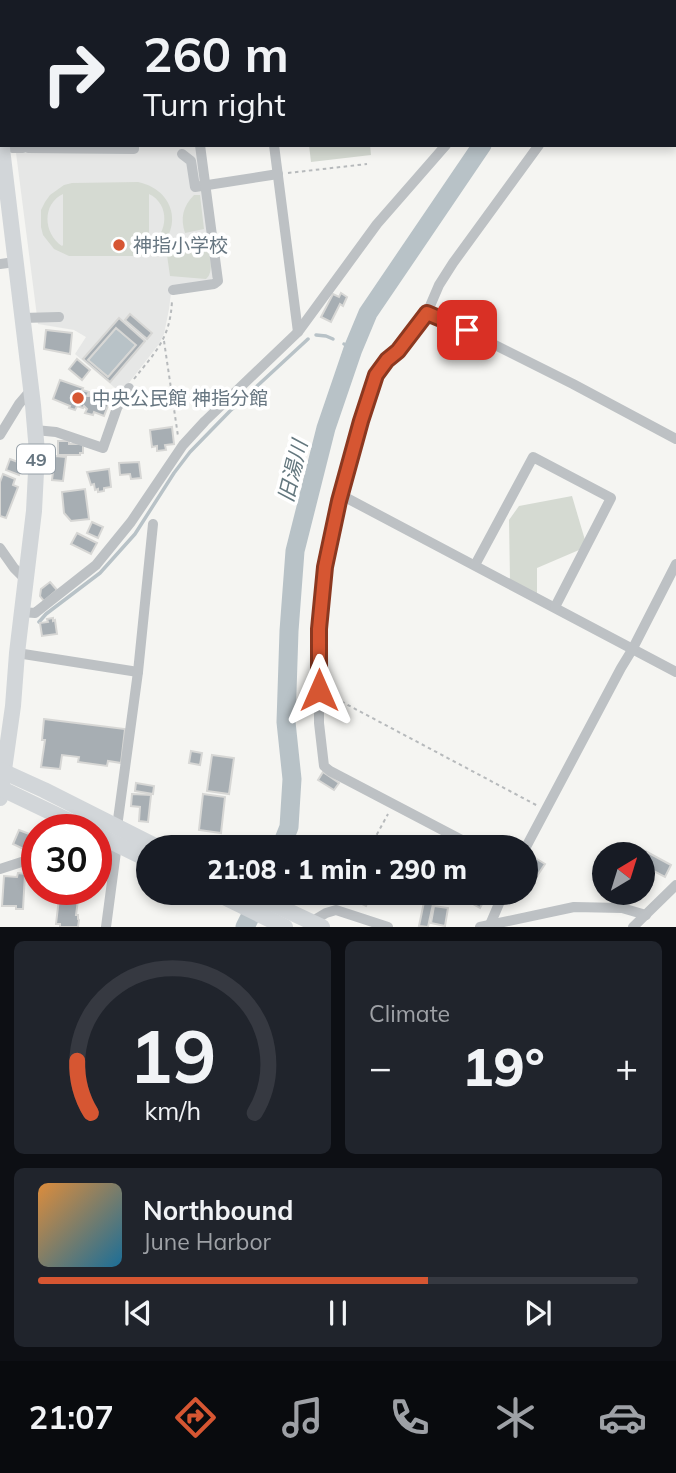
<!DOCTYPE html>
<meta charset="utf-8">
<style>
:root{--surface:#171b24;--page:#20242c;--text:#f1f3f6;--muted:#9ea1a6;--line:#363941;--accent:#d65632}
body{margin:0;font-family:Mulish,"Noto Sans JP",sans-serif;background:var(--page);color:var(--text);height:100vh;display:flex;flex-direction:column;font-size:26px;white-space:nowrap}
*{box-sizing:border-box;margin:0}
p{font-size:23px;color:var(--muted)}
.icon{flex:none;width:38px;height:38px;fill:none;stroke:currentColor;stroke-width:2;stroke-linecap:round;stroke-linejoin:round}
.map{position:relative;height:927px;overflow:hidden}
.drawer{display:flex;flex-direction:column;gap:14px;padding:14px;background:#0d0f14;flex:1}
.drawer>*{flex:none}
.top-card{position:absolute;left:0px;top:0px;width:677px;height:147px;box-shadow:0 4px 10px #0003;background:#171b24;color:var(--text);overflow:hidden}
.needle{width:46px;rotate:38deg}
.tools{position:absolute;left:592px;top:842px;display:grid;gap:14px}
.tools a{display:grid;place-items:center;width:63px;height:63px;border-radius:50%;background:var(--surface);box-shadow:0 4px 10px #0003;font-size:35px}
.speed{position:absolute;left:21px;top:814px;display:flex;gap:14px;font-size:35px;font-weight:700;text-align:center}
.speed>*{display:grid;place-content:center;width:91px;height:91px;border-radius:50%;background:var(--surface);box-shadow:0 4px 10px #0003;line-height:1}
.speed .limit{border:10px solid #d22;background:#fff;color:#111}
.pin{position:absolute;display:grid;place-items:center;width:60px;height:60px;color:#fff;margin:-30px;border-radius:14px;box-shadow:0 4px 10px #0006}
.me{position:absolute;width:77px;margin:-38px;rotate:0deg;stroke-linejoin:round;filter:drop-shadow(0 0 5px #0008)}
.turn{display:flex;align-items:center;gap:24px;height:147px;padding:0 28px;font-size:32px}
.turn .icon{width:91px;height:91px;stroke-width:2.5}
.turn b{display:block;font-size:49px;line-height:60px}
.big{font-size:52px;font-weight:800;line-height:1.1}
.drawer .card{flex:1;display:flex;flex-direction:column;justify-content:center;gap:10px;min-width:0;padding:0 24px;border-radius:10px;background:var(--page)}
.drawer .dial{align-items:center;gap:0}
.dial svg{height:182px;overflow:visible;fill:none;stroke:var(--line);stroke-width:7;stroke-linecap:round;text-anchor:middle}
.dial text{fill:var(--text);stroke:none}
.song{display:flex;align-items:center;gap:21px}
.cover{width:84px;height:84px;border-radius:10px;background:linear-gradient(135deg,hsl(30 70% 55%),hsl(200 70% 35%))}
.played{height:7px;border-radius:4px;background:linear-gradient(90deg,var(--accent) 65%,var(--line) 65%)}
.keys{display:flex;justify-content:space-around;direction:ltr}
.heat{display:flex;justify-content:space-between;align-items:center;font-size:38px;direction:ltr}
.drawer .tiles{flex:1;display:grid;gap:14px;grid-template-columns:1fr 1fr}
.card:last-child{grid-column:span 2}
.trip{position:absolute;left:136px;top:835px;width:402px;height:70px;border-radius:35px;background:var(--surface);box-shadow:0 4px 10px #0003;font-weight:800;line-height:70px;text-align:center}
.menu{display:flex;height:112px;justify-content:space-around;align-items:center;background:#090b0e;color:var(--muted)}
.menu .icon{width:49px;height:49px}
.menu .selected{color:var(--accent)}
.menu b{font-size:32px;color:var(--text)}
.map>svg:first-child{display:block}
.built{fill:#e6e7e6}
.green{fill:#d5dad2;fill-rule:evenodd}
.water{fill:#b8c2c7}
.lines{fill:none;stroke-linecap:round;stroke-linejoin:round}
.stream{stroke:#b8c2c7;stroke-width:3.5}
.river{stroke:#b8c2c7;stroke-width:19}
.building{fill:#a7aeb3;stroke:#d7d7d5;stroke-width:2;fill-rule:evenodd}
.path{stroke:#b7babc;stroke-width:2;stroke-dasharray:3.5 3.5;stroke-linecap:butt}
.minor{stroke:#bdc1c4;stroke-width:10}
.highway{stroke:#d2d6d9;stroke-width:16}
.route-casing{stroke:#8b3820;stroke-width:18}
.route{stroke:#d65632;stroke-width:12}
.poi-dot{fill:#d65632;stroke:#fff;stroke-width:2.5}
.labels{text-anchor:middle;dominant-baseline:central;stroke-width:7;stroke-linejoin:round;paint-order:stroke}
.shield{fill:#fff;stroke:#959fa7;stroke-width:2}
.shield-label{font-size:18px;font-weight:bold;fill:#677681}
.poi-label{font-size:19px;fill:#677681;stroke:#fff;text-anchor:start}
.water-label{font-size:21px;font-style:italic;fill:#63777e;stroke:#fff}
</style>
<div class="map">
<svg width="676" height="927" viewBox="0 0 676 927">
<rect width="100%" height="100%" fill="#f5f5f2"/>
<polygon class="built" points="15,145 197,145 214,276 210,281 171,293 169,309 164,334 159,344 121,393 75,354 86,337 74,330 38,324"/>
<g class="green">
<polygon points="309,145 370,145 371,155 311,162"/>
<path d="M 138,182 C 181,191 184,241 144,256 L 69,256 L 54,249 L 43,235 L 41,227 L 41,210 L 45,202 L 50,195 L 64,185 L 72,183 ZM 63,194 L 63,245 L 62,246 C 43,233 42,204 63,194 ZM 149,194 C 170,204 169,233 149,246 Z"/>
<path d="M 194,195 L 200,195 L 204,229 L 185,233 C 180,218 183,206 194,195 Z"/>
<path d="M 198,244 L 204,245 L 208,248 C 210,258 214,272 206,279 L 170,276 L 167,255 Z"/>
<polygon points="572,496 585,540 579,550 537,568 537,595 510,580 509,520 519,506"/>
</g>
<polygon class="water" points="116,329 135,345 108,376 89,360"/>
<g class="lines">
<g class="stream">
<polyline points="316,335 326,336 333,339"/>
<polyline points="344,344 353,348"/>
<polyline points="39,622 46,614 100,573 135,534 174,473 190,452 230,411 308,339"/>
</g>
<g class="river">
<polyline points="581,2 582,0"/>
<polyline points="281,847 289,827 292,779 286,722 289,631 295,551 326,428 353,349 368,313 482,145"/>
<polyline points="245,927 260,897"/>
</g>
</g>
<g class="building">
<polygon points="341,293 347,297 343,306 340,304 331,322 321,317 333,294 339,297"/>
<polygon points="130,314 152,333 147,339 125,320"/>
<path d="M 119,318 L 145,341 L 110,382 L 83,359 ZM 116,328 L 136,345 L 108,377 L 88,360 Z"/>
<polygon points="46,330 72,333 70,354 44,349"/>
<polygon points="77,359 90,370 82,380 69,369"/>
<polygon points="60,380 83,388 82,390 89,392 87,396 89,396 90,393 110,400 104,416 94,412 93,415 85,413 87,409 84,406 83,408 77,406 75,410 69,408 70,406 53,399"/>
<polygon points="172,427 174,444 165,445 166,450 157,451 157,446 152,447 150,430"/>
<polygon points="58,441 69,441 69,444 83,444 83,453 80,453 80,455 58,455"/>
<polygon points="55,456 66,457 63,481 52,480"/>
<polygon points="10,459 23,464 19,475 6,470"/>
<polygon points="139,462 141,478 131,479 130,474 120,475 119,463"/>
<polygon points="109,469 111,487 104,488 104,491 98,492 98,489 95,490 94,484 91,485 87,472"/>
<polygon points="3,474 15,479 13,485 18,487 6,518 0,516 0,482"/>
<polygon points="85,489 89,519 71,521 64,513 62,492"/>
<polygon points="92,522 103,527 98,538 87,533"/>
<polygon points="77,533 97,543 91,554 71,544"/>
<polygon points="50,582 57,590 44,601 40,596 41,589"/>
<polygon points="53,618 53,621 55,620 57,634 42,636 40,623 48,622 47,619"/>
<polygon points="44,719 125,729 121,763 108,761 107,766 78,762 79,757 62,755 60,769 41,767 45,740 42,740"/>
<polygon points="191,751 202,753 200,765 189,763"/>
<polygon points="212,755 234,758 229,794 207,791"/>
<polygon points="323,772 339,783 334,790 318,780"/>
<polygon points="136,783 154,786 153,794 135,791"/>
<polygon points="132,794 151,795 148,822 139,821 140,807 131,806"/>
<polygon points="203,794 225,797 221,833 199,830"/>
<polygon points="19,830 37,837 36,855 13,844"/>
<polygon points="634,845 671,865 665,877 642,865 642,854 629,854"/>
<polygon points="96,855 108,856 107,870 96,869"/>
<polygon points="532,856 545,864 537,876 527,869 527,864"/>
<polygon points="18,873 25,874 23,909 16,909 16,906 2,906 4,876 17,877"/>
<polygon points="73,889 81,889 80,900 78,900 76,915 78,915 78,919 79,920 78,927 60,927 60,924 56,924 60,890 73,892"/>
<polygon points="351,892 361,892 370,897 366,906 348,897"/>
<polygon points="459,892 483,892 487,895 480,908 457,895"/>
<polygon points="424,902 433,904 428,927 419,926"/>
<polygon points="434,906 448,908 445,926 431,923"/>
</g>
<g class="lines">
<g class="path">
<polyline points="288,173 367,164"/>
<polyline points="164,341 178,436"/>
<path d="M 134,379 C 156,351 170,339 172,301"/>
<polyline points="329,695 538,806"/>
<polyline points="370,847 388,814"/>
<polyline points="340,901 345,892"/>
</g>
<g class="minor">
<polyline points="254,0 254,2"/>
<polyline points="552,2 553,0"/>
<polyline points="633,2 634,0"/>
<polyline points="0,47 2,47"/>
<polyline points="0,56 2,56"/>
<polyline points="274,145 298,332"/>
<polyline points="12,148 23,148"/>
<polyline points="28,148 134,149 134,145"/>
<polyline points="182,154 191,161 195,187 278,174"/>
<polyline points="0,264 15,262"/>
<polyline points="173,290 214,284 218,281 200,145"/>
<polyline points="427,313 445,320 573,384 676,439"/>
<polyline points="22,318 59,317"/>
<polyline points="35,430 56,432 103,448 117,408 129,388"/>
<polyline points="0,435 19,404 31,390"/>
<polyline points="341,495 676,672"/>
<polyline points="0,548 14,568 25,579"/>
<polyline points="475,565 533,457 611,498 555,607"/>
<polyline points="22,612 35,613 96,565 131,522 183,445 205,421 298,332 377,224 446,145"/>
<polyline points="17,653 138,672"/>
<polyline points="117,827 138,672 153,524"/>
<polyline points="475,847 330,771 324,766 319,723 319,629 325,567 339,501 361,421 376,375 387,360 398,351 427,313 439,285 453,263 539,145"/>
<polyline points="526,847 621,668 632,650 676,564"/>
<polyline points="0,869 37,857"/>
<polyline points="311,922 326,913 336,910 388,927"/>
<polyline points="106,927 117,844"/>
<polyline points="480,927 574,907 622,908 646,915"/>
<polyline points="489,927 504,892"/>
<polyline points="633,927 676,885"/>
</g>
<g class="highway">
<polyline points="0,132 33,405 37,452 34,511 17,653 13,706 0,798"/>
<polyline points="0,770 44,790 157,847"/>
<polyline points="0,788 88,830"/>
<polyline points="96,834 149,860"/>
<polyline points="214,892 285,927"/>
<polyline points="248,892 322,927"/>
</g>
</g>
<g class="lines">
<g class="route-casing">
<polyline id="route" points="319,690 319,629 325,567 339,501 361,421 376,375 387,360 398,351 427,313 467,330"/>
</g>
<use href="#route" class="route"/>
</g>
<g class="poi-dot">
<circle cx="119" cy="245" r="7"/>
<circle cx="78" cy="398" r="7"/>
</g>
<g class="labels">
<rect class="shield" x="17" y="444.5" width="38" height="29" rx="5"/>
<g class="shield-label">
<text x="36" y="459">49</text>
</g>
<g class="poi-label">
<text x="133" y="245">神指小学校</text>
<text x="92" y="398">中央公民館 神指分館</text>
</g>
<g class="water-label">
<text transform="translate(292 471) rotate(-76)">旧湯川</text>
</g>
</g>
</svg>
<div class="tools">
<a><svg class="needle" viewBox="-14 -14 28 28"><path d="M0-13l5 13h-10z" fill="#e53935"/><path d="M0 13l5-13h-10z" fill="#9ea1a6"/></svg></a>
</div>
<div class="speed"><div class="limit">30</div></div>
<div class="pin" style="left:467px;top:330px;background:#d93025"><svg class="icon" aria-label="arrive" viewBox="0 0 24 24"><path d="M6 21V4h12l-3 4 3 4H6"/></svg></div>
<svg class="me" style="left:319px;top:690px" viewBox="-20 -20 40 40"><path d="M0-17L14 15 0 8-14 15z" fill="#d65632" stroke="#fff" stroke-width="4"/></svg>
<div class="trip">21:08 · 1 min · 290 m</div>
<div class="top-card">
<div class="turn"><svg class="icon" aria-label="right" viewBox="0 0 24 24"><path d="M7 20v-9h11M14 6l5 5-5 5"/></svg><div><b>260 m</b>Turn right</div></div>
</div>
</div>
<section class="drawer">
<div class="tiles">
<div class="card dial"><svg viewBox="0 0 100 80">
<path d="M14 69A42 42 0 1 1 86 69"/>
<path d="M14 69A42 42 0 0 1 8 46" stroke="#d65632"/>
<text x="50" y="56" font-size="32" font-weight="700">19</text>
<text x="50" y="72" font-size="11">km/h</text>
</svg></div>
<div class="card"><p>Climate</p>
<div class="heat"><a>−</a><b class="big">19°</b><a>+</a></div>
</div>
<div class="card">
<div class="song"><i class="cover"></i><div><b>Northbound</b><p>June Harbor</p></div></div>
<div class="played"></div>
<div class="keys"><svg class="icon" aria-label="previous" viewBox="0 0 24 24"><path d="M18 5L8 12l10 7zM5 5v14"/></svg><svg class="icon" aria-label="pause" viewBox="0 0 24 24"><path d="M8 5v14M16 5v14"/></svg><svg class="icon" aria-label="next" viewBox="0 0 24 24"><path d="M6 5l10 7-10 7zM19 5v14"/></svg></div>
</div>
</div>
</section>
<nav class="menu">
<b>21:07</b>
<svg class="icon selected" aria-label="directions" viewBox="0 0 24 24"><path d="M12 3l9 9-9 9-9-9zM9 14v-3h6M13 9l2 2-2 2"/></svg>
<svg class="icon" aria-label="music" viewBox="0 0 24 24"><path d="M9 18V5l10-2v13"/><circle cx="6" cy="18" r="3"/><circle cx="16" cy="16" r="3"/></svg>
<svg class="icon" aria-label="phone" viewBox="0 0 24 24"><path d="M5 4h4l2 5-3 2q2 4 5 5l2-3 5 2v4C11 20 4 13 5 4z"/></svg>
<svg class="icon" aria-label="climate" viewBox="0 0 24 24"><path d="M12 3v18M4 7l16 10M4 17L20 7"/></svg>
<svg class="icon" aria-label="car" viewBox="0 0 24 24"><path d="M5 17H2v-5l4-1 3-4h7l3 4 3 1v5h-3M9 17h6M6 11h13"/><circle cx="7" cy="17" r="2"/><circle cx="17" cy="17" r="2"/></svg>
</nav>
